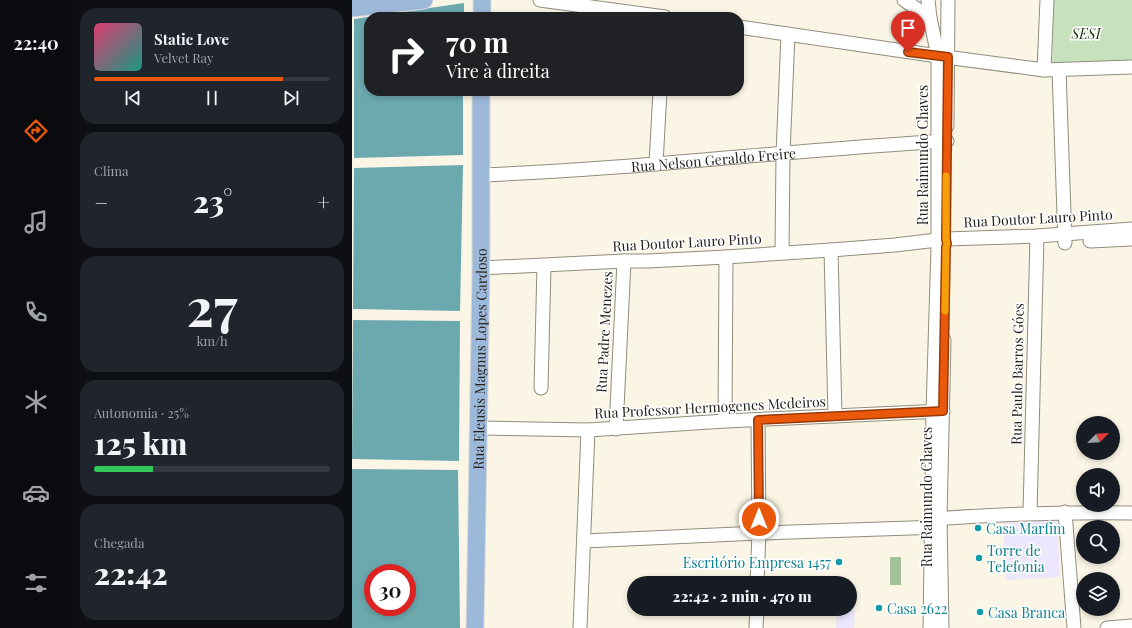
<!DOCTYPE html>
<html lang="pt">
<meta charset="utf-8">
<style>
:root{--surface:#171b24;--page:#20242c;--text:#f1f3f6;--muted:#9ea1a6;--line:#363941;--accent:#ea580c}
body{margin:0;font-family:"Playfair Display",serif;background:var(--page);color:var(--text);height:100vh;display:flex;flex-direction:column;font-size:15px;white-space:nowrap}
*{box-sizing:border-box;margin:0}
p{font-size:13px;color:var(--muted)}
.icon{flex:none;width:22px;height:22px;fill:none;stroke:currentColor;stroke-width:2;stroke-linecap:round;stroke-linejoin:round}
.map{position:relative;flex:1;overflow:hidden}
.side{display:flex;flex-direction:column;gap:8px;padding:8px;background:#0d0f14;width:280px}
.side>*{flex:none}
.hud{position:absolute;left:12px;top:12px;width:380px;height:84px;border-radius:16px;box-shadow:0 2px 6px #0003;background:#202124;color:#fff;overflow:hidden}
.needle{width:26px;rotate:66deg}
.fabs{position:absolute;left:724px;top:416px;display:grid;gap:8px}
.fabs a{display:grid;place-items:center;width:44px;height:44px;border-radius:50%;background:var(--surface);box-shadow:0 2px 6px #0003;font-size:20px}
.speed{position:absolute;left:12px;top:564px;display:flex;gap:8px;font-size:20px;font-weight:700;text-align:center}
.speed>*{display:grid;place-content:center;width:52px;height:52px;border-radius:50%;background:var(--surface);box-shadow:0 2px 6px #0003;line-height:1}
.speed .limit{border:6px solid #d22;background:#fff;color:#111}
.pin{position:absolute;display:grid;place-items:center;width:34px;height:34px;color:#fff;margin:-41px -17px;border-radius:50% 50% 50% 0;rotate:-45deg;box-shadow:0 0 4px #0007}
.pin .icon{rotate:45deg}
.me{position:absolute;width:44px;margin:-22px;rotate:0deg;stroke-linejoin:round;filter:drop-shadow(0 0 3px #0008)}
.turn{display:flex;align-items:center;gap:14px;height:84px;padding:0 16px;font-size:18px}
.turn .icon{width:52px;height:52px;stroke-width:2.5}
.turn b{display:block;font-size:28px;line-height:34px}
.big{font-size:30px;font-weight:800;line-height:1.1}
.side .tile{flex:1;display:flex;flex-direction:column;justify-content:center;gap:6px;min-width:0;padding:0 14px;border-radius:16px;background:var(--page)}
.side .dial{align-items:center;gap:0}
.dial b{font-size:52px;line-height:1}
.song{display:flex;align-items:center;gap:12px}
.cover{width:48px;height:48px;border-radius:6px;background:linear-gradient(135deg,hsl(340 70% 55%),hsl(170 70% 35%))}
.played{height:4px;border-radius:2px;background:linear-gradient(90deg,var(--accent) 80%,var(--line) 80%)}
.keys{display:flex;justify-content:space-around;direction:ltr}
.heat{display:flex;justify-content:space-between;align-items:center;font-size:22px;direction:ltr}
.charge{height:6px;border-radius:3px;background:linear-gradient(90deg,#34c759 25%,var(--line) 0)}
.trip{position:absolute;left:275px;top:576px;width:230px;height:40px;border-radius:20px;background:var(--surface);box-shadow:0 2px 6px #0003;font-weight:800;line-height:40px;text-align:center}
main{display:flex;flex:1;min-height:0}
.menu{display:flex;flex-direction:column;width:72px;justify-content:space-around;align-items:center;background:#090b0e;color:var(--muted)}
.menu .icon{width:28px;height:28px}
.menu .active{color:var(--accent)}
.menu b{font-size:18px;color:var(--text)}
.map>svg:first-child{display:block}
.commercial{fill:#ece7fd}
.green{fill:#c7e1bd}
.forest{fill:#a4c199}
.water{fill:#6ba9af;fill-rule:evenodd}
.lines{fill:none;stroke-linecap:round;stroke-linejoin:round}
.minor-casing{stroke:#918d7d;stroke-width:15}
.major-casing{stroke:#dcdcdb;stroke-width:19}
.minor{stroke:#fff;stroke-width:13}
.major{stroke:#9db9d9;stroke-width:17}
.route-casing{stroke:#983908;stroke-width:10}
.route{stroke:#ea580c;stroke-width:7}
.slow{stroke:#f59e0b;stroke-width:7}
.culture-dot{fill:#0f9aa8;stroke:#fff;stroke-width:1.5}
.labels{text-anchor:middle;dominant-baseline:central;stroke-width:3;stroke-linejoin:round;paint-order:stroke}
.park-label{font-size:14px;font-style:italic;fill:#18350a;stroke:#fff}
.street-label{font-size:14px;fill:#25231d;stroke:#fff}
.culture-label{font-size:14px;fill:#0d838f;stroke:#fff;text-anchor:start}
</style>
<main>
<nav class="menu">
<b>22:40</b>
<svg class="icon active" aria-label="directions" viewBox="0 0 24 24"><path d="M12 3l9 9-9 9-9-9zM9 14v-3h6M13 9l2 2-2 2"/></svg>
<svg class="icon" aria-label="music" viewBox="0 0 24 24"><path d="M9 18V5l10-2v13"/><circle cx="6" cy="18" r="3"/><circle cx="16" cy="16" r="3"/></svg>
<svg class="icon" aria-label="phone" viewBox="0 0 24 24"><path d="M5 4h4l2 5-3 2q2 4 5 5l2-3 5 2v4C11 20 4 13 5 4z"/></svg>
<svg class="icon" aria-label="climate" viewBox="0 0 24 24"><path d="M12 3v18M4 7l16 10M4 17L20 7"/></svg>
<svg class="icon" aria-label="car" viewBox="0 0 24 24"><path d="M5 17H2v-5l4-1 3-4h7l3 4 3 1v5h-3M9 17h6M6 11h13"/><circle cx="7" cy="17" r="2"/><circle cx="17" cy="17" r="2"/></svg>
<svg class="icon" aria-label="filters" viewBox="0 0 24 24"><path d="M4 7h16M4 17h16"/><circle cx="9" cy="7" r="2"/><circle cx="15" cy="17" r="2"/></svg>
</nav>
<section class="side">
<div class="tile">
<div class="song"><i class="cover"></i><div><b>Static Love</b><p>Velvet Ray</p></div></div>
<div class="played"></div>
<div class="keys"><svg class="icon" aria-label="previous" viewBox="0 0 24 24"><path d="M18 5L8 12l10 7zM5 5v14"/></svg><svg class="icon" aria-label="pause" viewBox="0 0 24 24"><path d="M8 5v14M16 5v14"/></svg><svg class="icon" aria-label="next" viewBox="0 0 24 24"><path d="M6 5l10 7-10 7zM19 5v14"/></svg></div>
</div>
<div class="tile"><p>Clima</p>
<div class="heat"><a>−</a><b class="big">23°</b><a>+</a></div>
</div>
<div class="tile dial"><b>27</b><p>km/h</p></div>
<div class="tile"><p>Autonomia · 25%</p><b class="big">125 km</b><div class="charge"></div></div>
<div class="tile"><p>Chegada</p><b class="big">22:42</b></div>
</section>
<div class="map">
<svg width="780" height="628" viewBox="0 0 780 628">
<rect width="100%" height="100%" fill="#faf5e4"/>
<g class="commercial">
<polygon points="705,520 708,577 654,580 651,523"/>
<polygon points="498,588 503,589 502,628 484,628 485,609 498,609"/>
</g>
<polygon class="green" points="702,0 780,0 780,63 700,67"/>
<rect class="forest" x="538" y="557" width="11" height="28"/>
<g class="water">
<polygon points="112,3 112,17 17,17 17,91 111,91 111,155 2,158 2,19"/>
<polygon points="111,165 108,311 1,309 2,168"/>
<polygon points="1,320 108,321 107,461 0,459"/>
<path d="M 0,469 L 106,470 L 108,628 L 0,628 ZM 21,573 L 55,573 L 55,607 L 21,607 Z"/>
</g>
<g class="lines">
<g class="minor-casing">
<g id="minor">
<polyline points="188,0 313,17"/>
<polyline points="552,0 578,18"/>
<polyline points="576,0 578,18 586,56 586,239 584,242 586,247 581,412 578,628"/>
<polyline points="387,27 586,56 692,70 780,67"/>
<polyline points="692,70 695,0"/>
<polyline points="707,70 713,243"/>
<polyline points="595,126 596,0"/>
<polyline points="304,164 308,91"/>
<path id="s1" d="M 129,175 C 285,169 439,150 595,141"/>
<polyline points="594,239 685,236 780,229"/>
<polyline points="738,241 780,239"/>
<polyline points="479,250 483,416"/>
<polyline points="430,253 431,154 436,34"/>
<polyline points="129,268 272,261 296,261 374,257 479,250 543,245 585,240"/>
<polyline points="189,388 192,266"/>
<polyline points="373,421 374,257"/>
<polyline points="127,428 236,430 373,421 591,411"/>
<polyline points="264,429 272,261"/>
<polyline points="713,512 722,628"/>
<polyline points="678,513 685,236"/>
<path d="M 581,519 C 647,514 713,512 780,513"/>
<polyline points="232,541 407,533 588,527"/>
<polyline points="405,583 407,533 406,420"/>
<polyline points="228,628 236,430"/>
<polyline points="404,628 405,609"/>
<polyline points="590,628 588,519 592,340"/>
<polyline points="755,628 780,626"/>
</g>
</g>
<g class="major-casing">
<g id="major">
<polyline points="130,0 130,17"/>
<polyline points="0,8 72,0"/>
<path id="s2" d="M 123,628 L 129,268 L 129,91"/>
</g>
</g>
<use href="#minor" class="minor"/>
<use href="#major" class="major"/>
</g>
<g class="lines">
<g class="route-casing">
<polyline id="route" points="407,519 406,420 591,411 594,247 595,244 594,239 596,57 556,52"/>
</g>
<use href="#route" class="route"/>
<polyline class="slow" points="593,311 594,247 595,244 594,239 594,176"/>
</g>
<g class="culture-dot">
<circle cx="626" cy="528" r="4"/>
<circle cx="627" cy="558" r="4"/>
<circle cx="487" cy="562" r="4"/>
<circle cx="527" cy="608" r="4"/>
<circle cx="628" cy="612" r="4"/>
</g>
<g class="labels">
<g class="park-label">
<text x="734" y="33">SESI</text>
</g>
<g class="street-label">
<text transform="translate(570 155) rotate(-90)">Rua Raimundo Chaves</text>
<text stroke="none"><textPath href="#s1" startOffset="233">Rua Nelson Geraldo Freire</textPath></text>
<text transform="translate(686 218) rotate(-3)">Rua Doutor Lauro Pinto</text>
<text transform="translate(335 242) rotate(-3)">Rua Doutor Lauro Pinto</text>
<text transform="translate(252 332) rotate(-87)">Rua Padre Menezes</text>
<text stroke="none"><textPath href="#s2" startOffset="269">Rua Eleusis Magnus Lopes Cardoso</textPath></text>
<text transform="translate(665 374) rotate(-89)">Rua Paulo Barros Góes</text>
<text transform="translate(358 407) rotate(-3)">Rua Professor Hermogenes Medeiros</text>
<text transform="translate(574 497) rotate(-90)">Rua Raimundo Chaves</text>
</g>
<g class="culture-label">
<text x="634" y="528">Casa Marfim</text>
<text x="635" y="550">Torre de<tspan x="635" dy="16">Telefonia</tspan></text>
<text x="479" y="562" text-anchor="end">Escritório Empresa 1457</text>
<text x="535" y="608">Casa 2622</text>
<text x="636" y="612">Casa Branca</text>
</g>
</g>
</svg>
<div class="fabs">
<a><svg class="needle" viewBox="-14 -14 28 28"><path d="M0-13l5 13h-10z" fill="#e53935"/><path d="M0 13l5-13h-10z" fill="#9ea1a6"/></svg></a>
<a><svg class="icon" aria-label="sound" viewBox="0 0 24 24"><path d="M4 9h4l5-4v14l-5-4H4zM17 9q2 3 0 6"/></svg></a>
<a><svg class="icon" aria-label="search" viewBox="0 0 24 24"><circle cx="10" cy="10" r="6"/><path d="M15 15l6 6"/></svg></a>
<a><svg class="icon" aria-label="layers" viewBox="0 0 24 24"><path d="M12 4l9 5-9 5-9-5zM3 14l9 5 9-5"/></svg></a>
</div>
<div class="speed"><div class="limit">30</div></div>
<div class="pin" style="left:556px;top:52px;background:#d93025"><svg class="icon" aria-label="arrive" viewBox="0 0 24 24"><path d="M6 21V4h12l-3 4 3 4H6"/></svg></div>
<svg class="me" style="left:407px;top:519px" viewBox="-20 -20 40 40"><circle r="17" fill="#ea580c" stroke="#fff" stroke-width="3"/><path d="M0-11L8 9 0 5-8 9z" fill="#fff"/></svg>
<div class="trip">22:42 · 2 min · 470 m</div>
<div class="hud">
<div class="turn"><svg class="icon" aria-label="right" viewBox="0 0 24 24"><path d="M7 20v-9h11M14 6l5 5-5 5"/></svg><div><b>70 m</b>Vire à direita</div></div>
</div>
</div>
</main>
